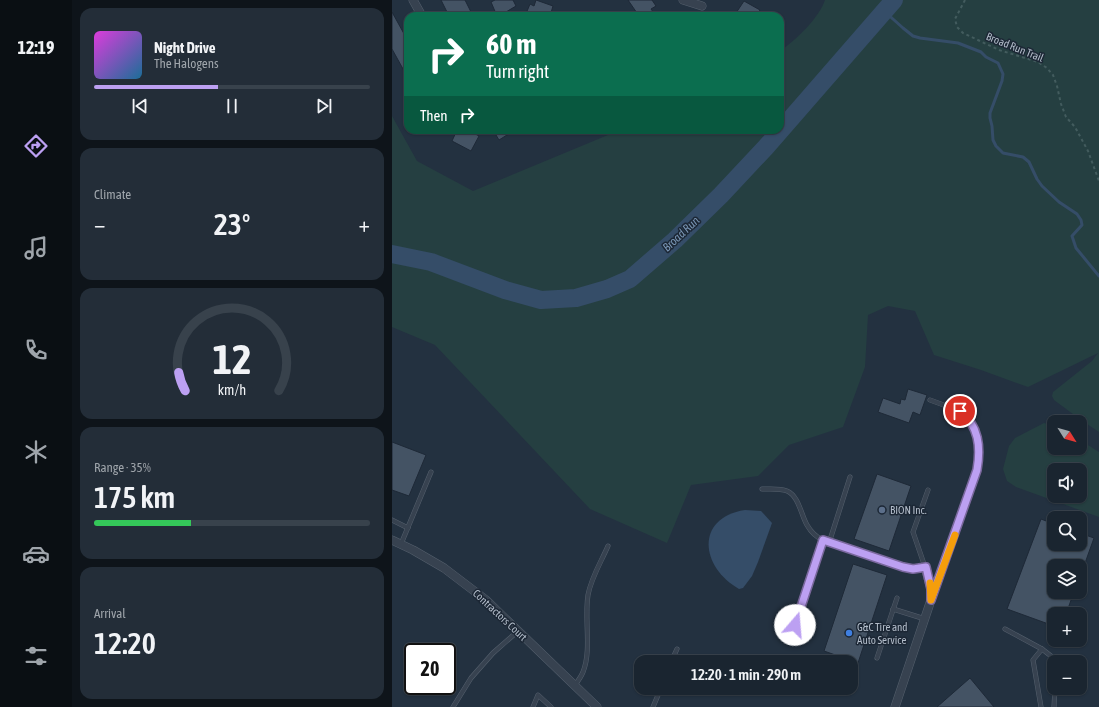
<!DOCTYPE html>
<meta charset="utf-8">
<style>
:root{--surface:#1a2530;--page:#232d38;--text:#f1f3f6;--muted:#9fa5ab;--line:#38424c;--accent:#bca0f2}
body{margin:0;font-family:"Asap Condensed",sans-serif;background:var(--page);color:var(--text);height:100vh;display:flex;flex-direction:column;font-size:15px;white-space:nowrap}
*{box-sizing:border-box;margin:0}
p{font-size:13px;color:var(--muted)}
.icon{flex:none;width:22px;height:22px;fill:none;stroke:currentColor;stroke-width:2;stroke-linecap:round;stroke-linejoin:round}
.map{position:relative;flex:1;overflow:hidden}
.side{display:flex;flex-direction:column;gap:8px;padding:8px;background:#0e141a;width:320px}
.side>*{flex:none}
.guide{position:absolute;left:12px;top:12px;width:380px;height:122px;border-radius:12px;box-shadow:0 1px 3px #0004,0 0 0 1px var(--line);background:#0b6e4f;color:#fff;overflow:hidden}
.needle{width:26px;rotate:127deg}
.tools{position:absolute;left:655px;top:415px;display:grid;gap:8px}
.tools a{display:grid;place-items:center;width:40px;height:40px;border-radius:8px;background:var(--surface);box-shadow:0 1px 3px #0004,0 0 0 1px var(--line);font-size:20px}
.speed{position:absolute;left:12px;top:643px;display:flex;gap:8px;font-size:20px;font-weight:700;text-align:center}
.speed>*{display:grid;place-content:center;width:52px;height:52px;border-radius:50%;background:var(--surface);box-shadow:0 1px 3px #0004,0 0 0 1px var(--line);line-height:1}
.speed .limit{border:2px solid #111;border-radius:6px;background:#fff;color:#111}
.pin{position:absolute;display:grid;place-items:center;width:34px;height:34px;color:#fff;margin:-17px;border:2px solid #fff;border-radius:50%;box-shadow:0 1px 4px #0007}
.me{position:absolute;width:44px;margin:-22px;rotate:18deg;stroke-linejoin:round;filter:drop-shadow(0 0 3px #0008)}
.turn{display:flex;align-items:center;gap:14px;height:84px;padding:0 16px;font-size:18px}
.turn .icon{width:52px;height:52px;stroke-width:2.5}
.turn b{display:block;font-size:28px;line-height:34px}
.then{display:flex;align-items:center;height:38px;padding:0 16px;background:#0003;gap:8px;font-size:15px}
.big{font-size:30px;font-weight:600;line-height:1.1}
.side .card{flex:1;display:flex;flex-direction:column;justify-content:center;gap:6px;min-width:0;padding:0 14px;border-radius:12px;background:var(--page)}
.side .dial{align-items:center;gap:0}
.dial svg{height:104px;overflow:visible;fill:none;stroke:var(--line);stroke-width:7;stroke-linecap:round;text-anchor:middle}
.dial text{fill:var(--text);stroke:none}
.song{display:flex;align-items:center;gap:12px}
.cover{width:48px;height:48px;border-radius:6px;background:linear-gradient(135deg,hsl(300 70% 55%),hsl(200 70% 35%))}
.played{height:4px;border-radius:2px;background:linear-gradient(90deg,var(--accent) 45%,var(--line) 45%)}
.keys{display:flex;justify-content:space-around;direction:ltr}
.heat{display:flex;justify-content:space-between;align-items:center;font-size:22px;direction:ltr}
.charge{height:6px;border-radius:3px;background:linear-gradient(90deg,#34c759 35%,var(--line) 0)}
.trip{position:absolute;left:242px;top:655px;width:224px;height:40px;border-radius:12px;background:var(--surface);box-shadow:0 1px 3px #0004,0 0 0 1px var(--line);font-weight:600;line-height:40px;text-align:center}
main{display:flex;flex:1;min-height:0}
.tabs{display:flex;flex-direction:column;width:72px;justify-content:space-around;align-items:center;background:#0a0f13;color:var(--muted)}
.tabs .icon{width:28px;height:28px}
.tabs .current{color:var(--accent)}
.tabs b{font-size:18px;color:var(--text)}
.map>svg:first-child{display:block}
.green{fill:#253f41;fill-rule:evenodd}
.water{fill:#354d68}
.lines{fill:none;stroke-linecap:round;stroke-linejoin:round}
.stream{stroke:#354d68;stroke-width:3}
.river{stroke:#354d68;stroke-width:18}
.building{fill:#445364;stroke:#1e2937}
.lane-casing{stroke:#55606d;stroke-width:5}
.street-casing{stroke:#55606d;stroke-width:9}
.path{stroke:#435c5e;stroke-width:2;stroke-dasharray:3 3;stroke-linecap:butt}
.lane{stroke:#374250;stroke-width:4}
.street{stroke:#374250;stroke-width:8}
.route-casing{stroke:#7a689d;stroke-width:10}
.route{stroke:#bca0f2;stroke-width:7}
.slow{stroke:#f59e0b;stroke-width:7}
.service-dot{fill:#5c6f8a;stroke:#1c2735;stroke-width:1.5}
.shop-dot{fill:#3f7fe0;stroke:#1c2735;stroke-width:1.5}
.labels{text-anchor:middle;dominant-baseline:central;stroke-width:3;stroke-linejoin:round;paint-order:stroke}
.street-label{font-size:11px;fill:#b3bdca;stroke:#1c2735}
.poi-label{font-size:11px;fill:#b3bdca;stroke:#1c2735;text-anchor:start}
.water-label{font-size:12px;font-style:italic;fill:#7995b4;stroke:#1c2735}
</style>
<main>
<nav class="tabs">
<b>12:19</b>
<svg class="icon current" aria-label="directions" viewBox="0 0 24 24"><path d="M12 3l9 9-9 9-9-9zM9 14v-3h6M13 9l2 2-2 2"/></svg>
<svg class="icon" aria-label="music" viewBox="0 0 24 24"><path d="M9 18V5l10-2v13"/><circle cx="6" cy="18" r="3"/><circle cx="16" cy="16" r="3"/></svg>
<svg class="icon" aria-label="phone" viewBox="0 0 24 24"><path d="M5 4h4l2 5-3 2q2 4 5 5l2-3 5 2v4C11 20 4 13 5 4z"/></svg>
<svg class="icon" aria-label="climate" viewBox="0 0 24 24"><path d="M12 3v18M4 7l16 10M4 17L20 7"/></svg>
<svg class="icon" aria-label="car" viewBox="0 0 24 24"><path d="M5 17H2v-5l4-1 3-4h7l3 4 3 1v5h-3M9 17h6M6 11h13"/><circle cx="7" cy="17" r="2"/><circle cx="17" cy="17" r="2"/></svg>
<svg class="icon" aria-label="filters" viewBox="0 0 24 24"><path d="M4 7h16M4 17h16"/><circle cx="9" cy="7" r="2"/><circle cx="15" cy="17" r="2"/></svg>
</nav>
<section class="side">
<div class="card">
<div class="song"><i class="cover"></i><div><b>Night Drive</b><p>The Halogens</p></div></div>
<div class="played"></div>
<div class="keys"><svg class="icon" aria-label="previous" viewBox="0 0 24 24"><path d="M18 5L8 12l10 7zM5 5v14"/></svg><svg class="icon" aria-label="pause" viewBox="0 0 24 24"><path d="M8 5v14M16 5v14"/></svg><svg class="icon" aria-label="next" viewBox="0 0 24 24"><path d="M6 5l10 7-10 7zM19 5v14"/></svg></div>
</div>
<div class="card"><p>Climate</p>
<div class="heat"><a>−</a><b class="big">23°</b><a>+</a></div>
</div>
<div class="card dial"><svg viewBox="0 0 100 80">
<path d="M14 69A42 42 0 1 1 86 69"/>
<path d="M14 69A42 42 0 0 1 9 55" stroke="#bca0f2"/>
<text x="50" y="56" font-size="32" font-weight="700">12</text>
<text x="50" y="72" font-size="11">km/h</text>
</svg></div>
<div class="card"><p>Range · 35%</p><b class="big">175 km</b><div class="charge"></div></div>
<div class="card"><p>Arrival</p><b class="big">12:20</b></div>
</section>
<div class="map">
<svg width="707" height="707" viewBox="0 0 707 707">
<rect width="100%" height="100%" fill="#233140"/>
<g class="green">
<path d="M 433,0 L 707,0 L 707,432 L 689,420 L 662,400 L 660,396 L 661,392 L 700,361 L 706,353 L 636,387 L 589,370 L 542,355 L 523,311 L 496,306 L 476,315 L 473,367 L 451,427 L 397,445 L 366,476 L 299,485 L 275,543 L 198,509 L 43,345 L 0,327 L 0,116 L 25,161 L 81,191 L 228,130 L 388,130 L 388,51 C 404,40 427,18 433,0 Z"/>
<path d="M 652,423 L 662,426 L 662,448 L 688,448 L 688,440 L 707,452 L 707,517 L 624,487 L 615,481 L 611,469 L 617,446 L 623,438 ZM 662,470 L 688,470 L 688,496 L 662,496 Z"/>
</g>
<path class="water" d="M 353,510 L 369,511 L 380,523 L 366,562 L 360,576 L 351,588 L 347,589 C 309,568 302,518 353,510 Z"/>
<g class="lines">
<polyline class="stream" points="492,11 511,28 521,36 528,38 566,43 589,52 594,57 606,63 611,74 610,81 598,113 598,118 600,126 601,140 604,146 611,153 631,157 637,162 645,179 650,186 667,202 685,214 689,220 690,225 680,236 684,248 707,276"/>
<polyline class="river" points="0,254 39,262 113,290 149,300 184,298 215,289 238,279 283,240 329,195 374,147 502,0"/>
</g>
<g class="building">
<polygon points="49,0 73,0 79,12 70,16 57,16"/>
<polygon points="103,0 121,0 124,6 114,12 116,16 105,16 99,2"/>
<polygon points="144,0 161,6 158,16 133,16 138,4 142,6"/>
<polygon points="236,0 260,0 264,6 259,9 264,16 247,16"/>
<polygon points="352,1 368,10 364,16 342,16"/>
<polygon points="0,12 16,41 16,78 0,49"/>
<polygon points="65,130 76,130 87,136 79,151 60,141"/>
<polygon points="101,130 123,130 107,140"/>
<polygon points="516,389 535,395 528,415 521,412 517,423 486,412 491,398 508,404 509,399 513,400"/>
<polygon points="0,442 34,455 17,496 0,490"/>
<polygon points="485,474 519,486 497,551 462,539"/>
<polygon points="649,519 662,524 662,544 688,544 688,533 702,538 692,566 662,566 662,592 682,592 674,614 662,614 662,626 615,609"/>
<polygon points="461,564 495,575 466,663 432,651"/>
<polygon points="578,678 602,707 545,707"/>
</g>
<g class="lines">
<g class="lane-casing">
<g id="lane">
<polyline points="538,400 568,411 572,414 582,428 586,438 587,444 585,470 541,595"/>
<path d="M 370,489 C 378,489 388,488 395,491 C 407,496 409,515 415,525 C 419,532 424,537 431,540"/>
<polyline points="0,520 16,528"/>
<polyline points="437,543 458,477"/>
<polyline points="9,544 39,472"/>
<polyline points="501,609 533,619"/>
<polyline points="403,625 431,540 511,567 521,569 533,567 521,532 536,490"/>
<polyline points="613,629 650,649"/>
<polyline points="485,658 505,598"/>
<polyline points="279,662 285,649"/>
<path d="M 183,685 C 186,681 189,677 191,672 C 200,650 192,619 196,595 C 199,578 209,562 216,546"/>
<polyline points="61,707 79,678 101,653 126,631"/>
<polyline points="141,707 146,695 159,707"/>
<polyline points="261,707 269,688"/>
<polyline points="649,707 641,660 650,649 659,656 663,662"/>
<polyline points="662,707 663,688"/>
</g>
</g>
<g class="street-casing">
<g id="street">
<polyline points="21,0 30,16"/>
<polyline points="291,0 310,6"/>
<polyline points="0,540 21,550 52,568 94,600 205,707"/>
<polyline points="503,707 539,600 539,589 533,567"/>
</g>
</g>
<polyline class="path" points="573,0 563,19 565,27 571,33 607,50 646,62 655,68 661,75 665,86 669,104 674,117 683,127 696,151 707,181"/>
<use href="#lane" class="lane"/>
<use href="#street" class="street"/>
</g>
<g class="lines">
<g class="route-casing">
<path id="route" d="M 403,625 L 431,540 L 511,567 L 521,569 L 534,567 L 539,589 L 539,600 L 585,470 C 589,447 587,426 568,411"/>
</g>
<use href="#route" class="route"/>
<polyline class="slow" points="538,583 539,600 563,535"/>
</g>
<circle class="service-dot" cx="490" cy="510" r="4"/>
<circle class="shop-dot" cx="457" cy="633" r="4"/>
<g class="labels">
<g class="street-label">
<text transform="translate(623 47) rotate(22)">Broad Run Trail</text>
<text transform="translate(108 615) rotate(43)">Contractors Court</text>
</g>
<g class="poi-label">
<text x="498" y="510">BION Inc.</text>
<text x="465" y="627">G&amp;C Tire and<tspan x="465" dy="13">Auto Service</tspan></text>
</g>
<g class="water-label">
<text transform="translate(289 234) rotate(-43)">Broad Run</text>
</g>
</g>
</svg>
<div class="tools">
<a><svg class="needle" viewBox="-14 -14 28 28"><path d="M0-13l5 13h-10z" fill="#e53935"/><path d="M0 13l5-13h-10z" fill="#9fa5ab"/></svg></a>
<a><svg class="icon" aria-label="sound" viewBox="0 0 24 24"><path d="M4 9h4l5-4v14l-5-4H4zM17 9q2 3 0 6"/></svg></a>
<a><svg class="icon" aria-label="search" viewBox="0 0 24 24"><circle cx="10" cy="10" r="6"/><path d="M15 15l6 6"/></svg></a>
<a><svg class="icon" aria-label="layers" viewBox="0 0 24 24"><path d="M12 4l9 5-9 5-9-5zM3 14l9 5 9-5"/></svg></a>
<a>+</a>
<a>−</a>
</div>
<div class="speed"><div class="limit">20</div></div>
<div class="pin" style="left:568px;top:411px;background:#d93025"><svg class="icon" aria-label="arrive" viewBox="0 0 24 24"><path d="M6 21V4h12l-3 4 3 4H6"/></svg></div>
<svg class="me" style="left:403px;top:625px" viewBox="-20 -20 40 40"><circle r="19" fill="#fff"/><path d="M0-13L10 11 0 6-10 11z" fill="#bca0f2"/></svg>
<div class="trip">12:20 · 1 min · 290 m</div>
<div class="guide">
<div class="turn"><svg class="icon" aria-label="right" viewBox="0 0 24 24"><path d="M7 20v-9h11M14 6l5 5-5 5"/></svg><div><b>60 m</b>Turn right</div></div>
<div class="then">Then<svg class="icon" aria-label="right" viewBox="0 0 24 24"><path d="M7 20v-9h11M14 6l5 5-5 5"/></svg></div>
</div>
</div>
</main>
